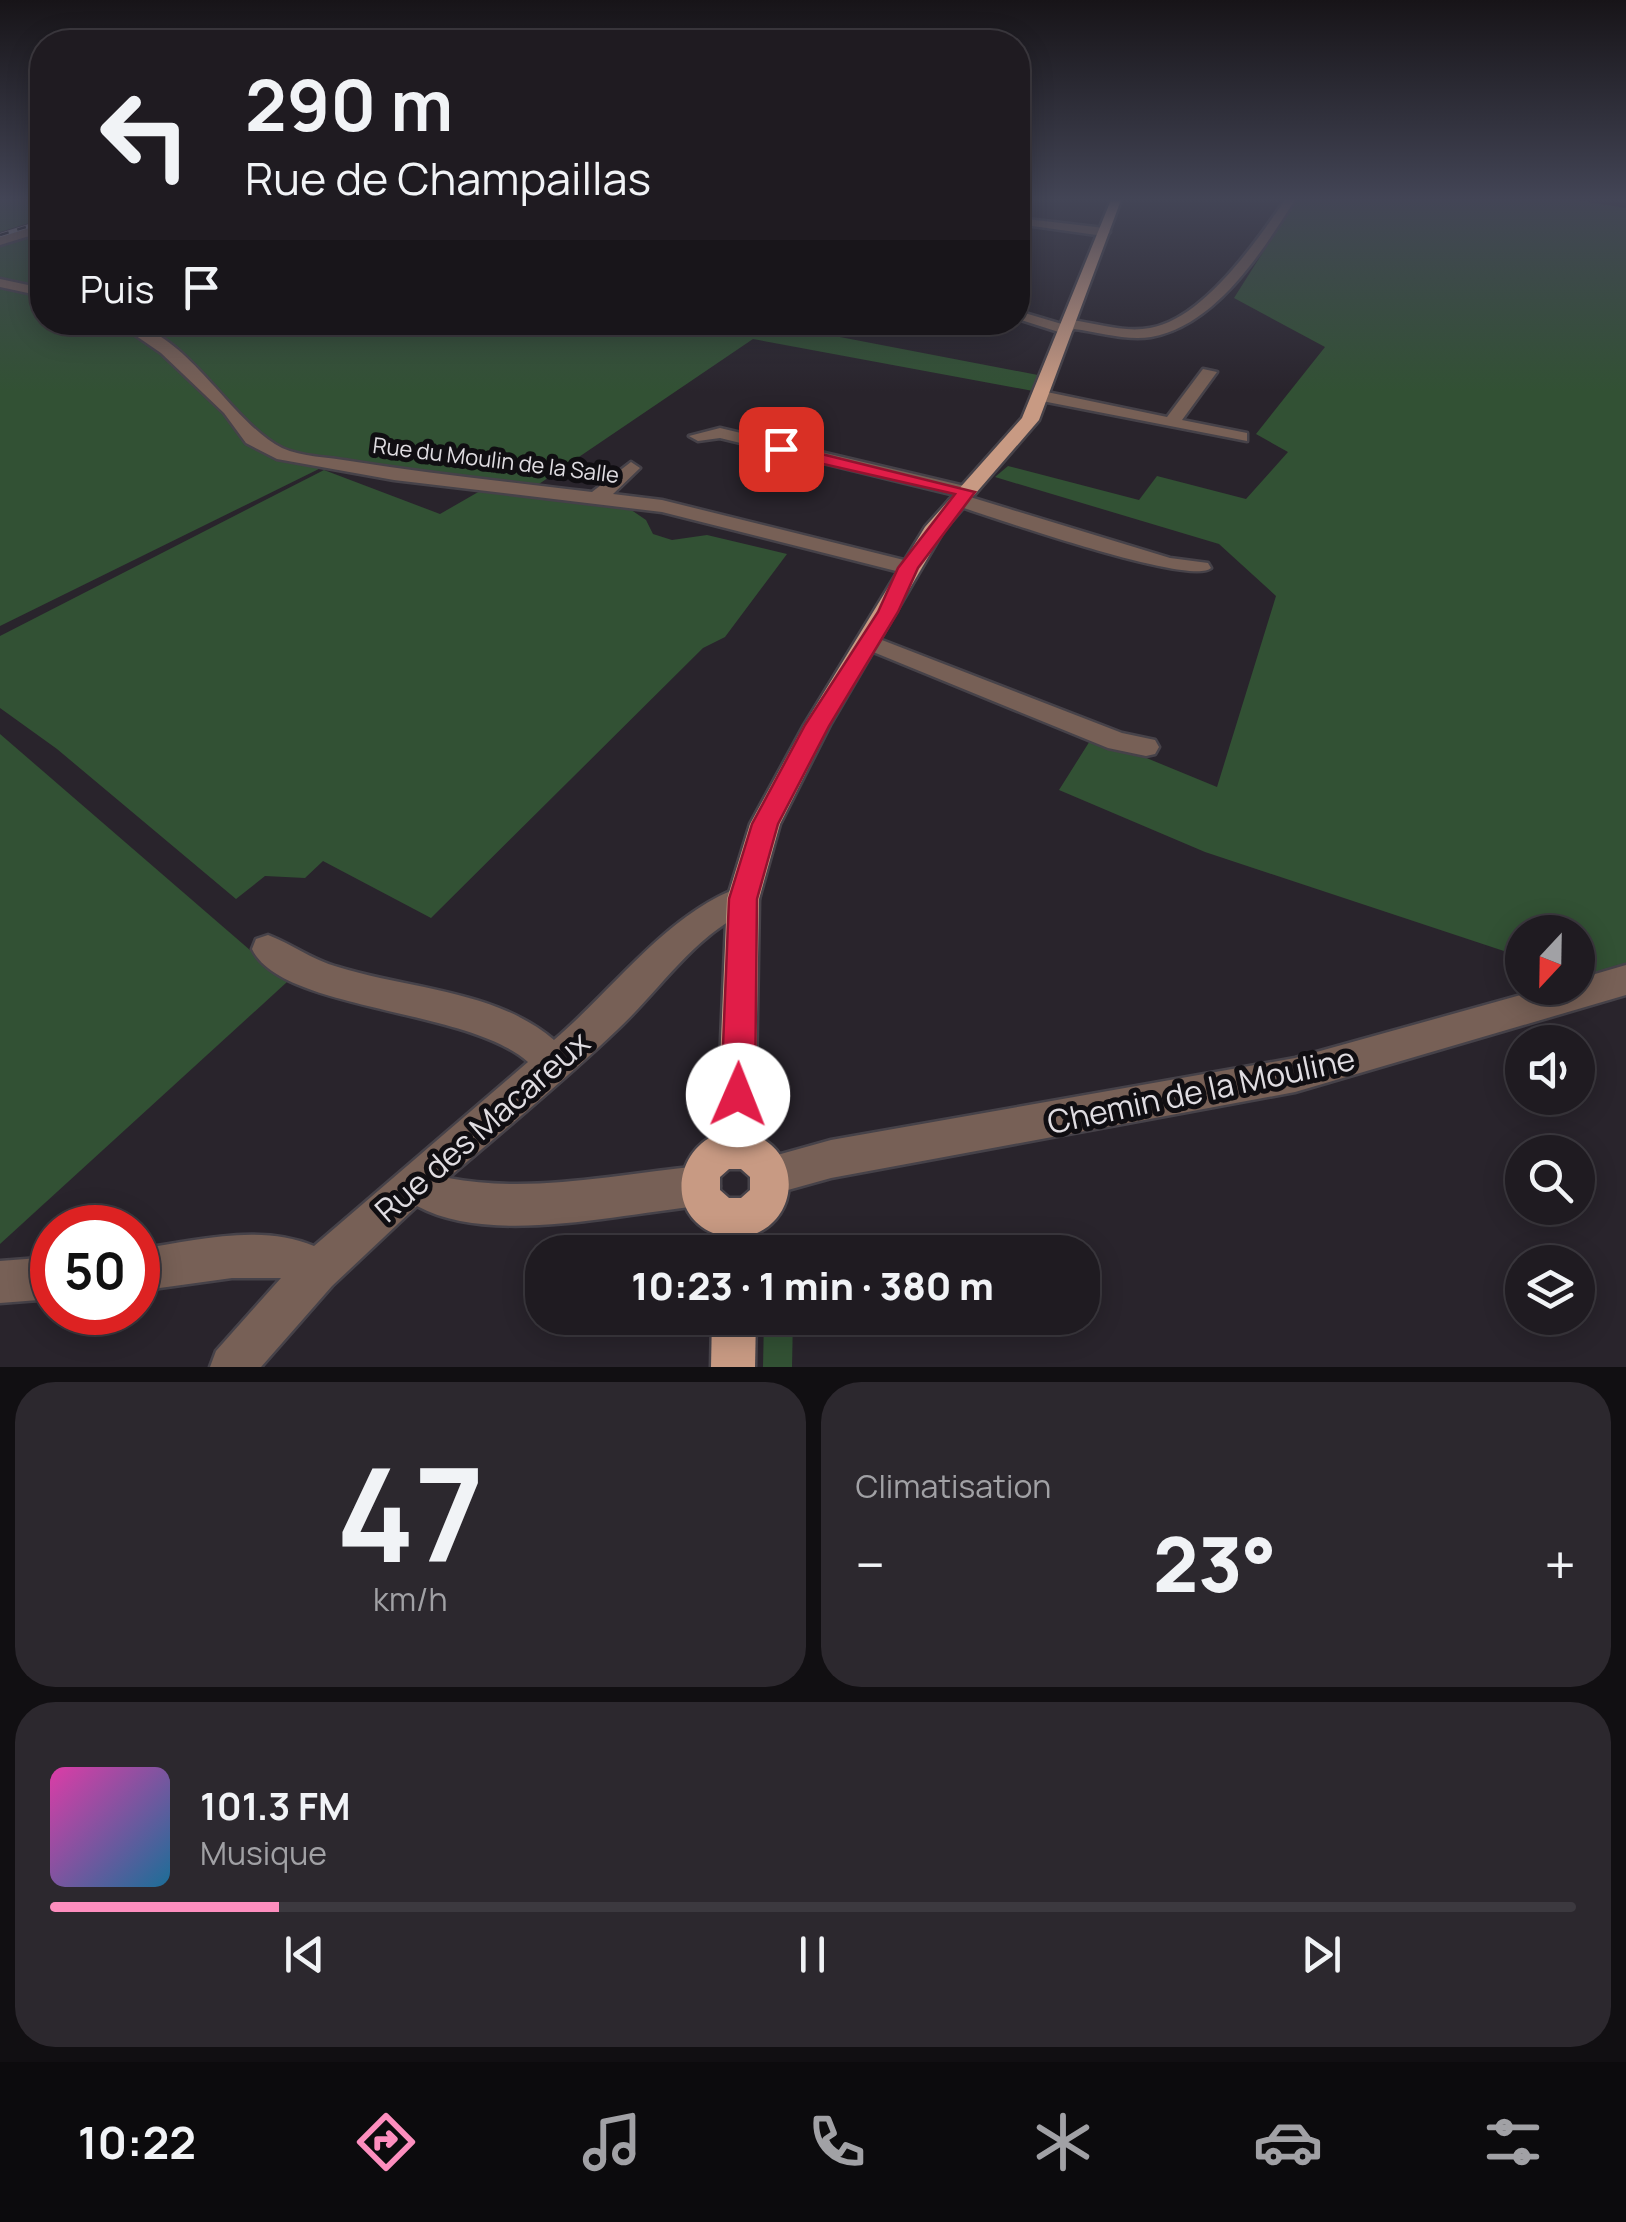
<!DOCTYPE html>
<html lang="fr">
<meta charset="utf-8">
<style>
:root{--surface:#1f1b21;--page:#2c282e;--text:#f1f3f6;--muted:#a1a1a5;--line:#3c393f;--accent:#fd8ebe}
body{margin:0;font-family:Manrope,sans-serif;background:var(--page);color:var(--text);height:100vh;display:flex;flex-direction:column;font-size:38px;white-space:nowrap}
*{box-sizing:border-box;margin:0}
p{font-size:32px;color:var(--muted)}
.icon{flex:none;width:55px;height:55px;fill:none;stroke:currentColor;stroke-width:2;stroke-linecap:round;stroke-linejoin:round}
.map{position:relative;height:1367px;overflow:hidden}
.details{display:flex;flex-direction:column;gap:15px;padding:15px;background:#110f12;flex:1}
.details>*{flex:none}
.hud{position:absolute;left:30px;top:30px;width:1000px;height:305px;border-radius:40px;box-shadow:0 5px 25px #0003,0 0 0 2px var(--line);background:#1f1b21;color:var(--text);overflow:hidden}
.needle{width:65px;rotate:202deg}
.fabs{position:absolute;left:1505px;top:915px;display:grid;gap:20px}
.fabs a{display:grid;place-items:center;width:90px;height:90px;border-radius:50%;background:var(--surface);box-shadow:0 5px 25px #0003,0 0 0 2px var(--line);font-size:50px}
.speed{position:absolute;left:30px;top:1205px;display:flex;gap:20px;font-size:50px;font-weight:700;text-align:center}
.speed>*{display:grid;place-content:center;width:130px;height:130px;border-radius:50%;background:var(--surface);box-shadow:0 5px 25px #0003,0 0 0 2px var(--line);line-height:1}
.speed .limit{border:15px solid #d22;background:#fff;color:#111}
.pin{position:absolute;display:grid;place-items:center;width:85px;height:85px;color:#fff;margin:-42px;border-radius:20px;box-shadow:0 5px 15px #0006}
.me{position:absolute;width:110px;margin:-55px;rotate:1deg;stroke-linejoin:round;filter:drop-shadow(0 0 8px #0008)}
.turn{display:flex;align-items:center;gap:35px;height:210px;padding:0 50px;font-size:45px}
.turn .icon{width:130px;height:130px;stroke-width:2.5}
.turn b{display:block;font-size:70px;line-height:85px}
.then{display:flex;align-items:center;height:95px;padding:0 50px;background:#0003;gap:20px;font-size:38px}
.big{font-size:75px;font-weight:800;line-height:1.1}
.details .card{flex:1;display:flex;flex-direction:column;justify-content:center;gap:15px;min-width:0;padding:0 35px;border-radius:40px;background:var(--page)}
.details .dial{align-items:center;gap:0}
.dial b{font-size:130px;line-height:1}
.song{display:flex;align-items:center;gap:30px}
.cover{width:120px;height:120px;border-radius:15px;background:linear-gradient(135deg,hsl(320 70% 55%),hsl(200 70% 35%))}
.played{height:10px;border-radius:5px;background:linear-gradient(90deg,var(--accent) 15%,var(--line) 15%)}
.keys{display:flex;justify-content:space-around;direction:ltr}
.heat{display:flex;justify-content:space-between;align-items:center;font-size:55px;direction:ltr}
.details .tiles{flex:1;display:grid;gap:15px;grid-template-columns:1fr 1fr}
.card:last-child{grid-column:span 2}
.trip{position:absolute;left:525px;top:1235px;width:575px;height:100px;border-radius:40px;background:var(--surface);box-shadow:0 5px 25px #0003,0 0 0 2px var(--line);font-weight:800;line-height:100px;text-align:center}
.tab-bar{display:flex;height:160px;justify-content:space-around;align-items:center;background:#0c0b0d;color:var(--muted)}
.tab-bar .icon{width:70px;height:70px}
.tab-bar .active{color:var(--accent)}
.tab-bar b{font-size:45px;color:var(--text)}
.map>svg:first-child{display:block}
.green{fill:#325134}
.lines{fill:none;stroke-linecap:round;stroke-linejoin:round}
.minor-casing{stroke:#464249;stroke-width:5}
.major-casing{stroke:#464249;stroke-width:5}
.minor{fill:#776056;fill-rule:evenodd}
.major{fill:#c89a83;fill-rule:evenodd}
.rail-casing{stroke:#8d8990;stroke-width:4}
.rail{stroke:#100e12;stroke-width:2.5;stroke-dasharray:9;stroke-linecap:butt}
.route{fill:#e11d48;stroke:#92132f;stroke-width:2.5}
.labels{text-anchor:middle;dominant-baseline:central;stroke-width:10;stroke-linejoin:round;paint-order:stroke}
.far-street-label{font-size:22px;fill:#e0dde2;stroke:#100e12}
.near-street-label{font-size:32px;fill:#e0dde2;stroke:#100e12}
</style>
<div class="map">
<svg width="1626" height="1367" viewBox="0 0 1626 1367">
<rect width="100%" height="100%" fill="#29242c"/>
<g class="green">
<polygon points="0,200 42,200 42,219 0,232"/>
<polygon points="1296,200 1576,200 1626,208 1626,991 1578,975 1578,932 1522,932 1522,957 1205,852 1059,790 1093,736 1217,787 1276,596 1219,544 995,477 1008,466 1139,500 1157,476 1246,499 1288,452 1256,434 1325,347 1234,298"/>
<polygon points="42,225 42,322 762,322 1038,375 1033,391 753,339 539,484 335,461 0,626 0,237"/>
<polygon points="324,470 440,514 480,491 624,505 646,520 653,534 672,540 707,535 787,554 725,637 703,648 431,918 323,861 305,878 265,876 236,899 57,749 0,708 0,636"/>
<polygon points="0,734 287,982 0,1244"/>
<polygon points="764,1318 793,1318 792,1367 763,1367"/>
</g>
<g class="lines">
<g class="minor-casing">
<g id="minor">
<path d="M 1285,200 L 1295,200 C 1262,251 1217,325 1151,337 C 1126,341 1099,332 1074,329 L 1068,335 L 1018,319 L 1018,311 L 1065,325 L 1071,320 C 1096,323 1124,333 1150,328 C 1203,319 1256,242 1285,200 Z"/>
<polygon points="1018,218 1104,228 1110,232 1104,236 1018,224"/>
<polygon points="42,224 42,232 0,245 0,237"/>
<polygon points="0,279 42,288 42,296 0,287"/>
<path d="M 116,322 C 183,322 228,421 282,448 C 302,457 328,457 350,461 C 430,474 511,482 592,492 L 631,462 L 640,468 L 613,494 L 662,500 L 916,563 L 919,568 L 908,574 L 662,512 L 394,480 L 277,459 L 246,443 L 224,413 L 161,353 Z"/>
<polygon points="1203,369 1217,372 1182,420 1247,433 1247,441 1042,401 1034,396 1042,391 1167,417"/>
<path d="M 720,428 L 973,488 L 976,492 L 970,497 L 1170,558 L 1208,563 L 1211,568 C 1191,587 989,516 952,504 L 949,500 L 955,495 L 720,438 L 698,441 L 689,436 Z"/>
<polygon points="869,635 1122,733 1155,740 1159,747 1155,754 1146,756 1108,748 861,647 857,642 861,637"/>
<path d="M 743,886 L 754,890 L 759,899 L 754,908 C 695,933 662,988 617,1030 C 563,1082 505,1129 448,1178 C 531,1194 618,1174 700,1166 L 714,1172 L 720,1186 L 714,1200 L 700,1206 C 619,1214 490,1246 417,1206 L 332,1286 L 261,1367 L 210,1367 L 216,1351 L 281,1278 L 232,1278 L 138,1291 L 138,1249 C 194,1241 260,1223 314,1246 L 528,1062 C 468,1008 282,1011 252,949 L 256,939 L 268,935 C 292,944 312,960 338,967 C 408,989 496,990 554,1040 C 614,989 668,912 743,886 Z"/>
<polygon points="1626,965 1626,995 1295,1092 831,1178 770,1195 756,1189 750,1175 756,1161 831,1140 1295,1058 1546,988 1578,988 1578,979"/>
<polygon points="52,1257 52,1299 0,1303 0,1261"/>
</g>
</g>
<g class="major-casing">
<g id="major">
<path d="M 1111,200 L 1121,200 L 1039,420 L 944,530 L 830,725 L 780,824 L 759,899 L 755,1135 C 801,1154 799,1216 755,1234 L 755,1252 L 713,1252 L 713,1233 C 667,1214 674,1152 717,1134 L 727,899 L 750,824 L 804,725 L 925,527 L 1022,418 ZM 729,1169 L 741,1169 L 750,1177 L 750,1190 L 741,1198 L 729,1198 L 720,1190 L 720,1177 Z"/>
<polygon points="712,1318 756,1318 755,1367 711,1367"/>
</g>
</g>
<use href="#minor" class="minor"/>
<use href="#major" class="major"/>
<g class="rail-casing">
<polyline id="rail" points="0,235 42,222"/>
</g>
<use href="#rail" class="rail"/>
</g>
<linearGradient id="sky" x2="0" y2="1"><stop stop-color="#171418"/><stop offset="0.51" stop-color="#434556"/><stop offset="1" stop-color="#434556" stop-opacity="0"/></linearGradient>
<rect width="1626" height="391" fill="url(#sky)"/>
<polygon class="route" points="781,444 975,492 918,568 898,612 829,726 778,824 757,899 755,1095 750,1106 738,1111 726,1106 721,1095 729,899 752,824 805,725 878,612 898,568 955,494 775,453 773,449"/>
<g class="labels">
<g class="far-street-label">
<text transform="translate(496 460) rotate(7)">Rue du Moulin de la Salle</text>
</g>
<g class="near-street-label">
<text transform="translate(1201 1090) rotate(-12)">Chemin de la Mouline</text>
<text transform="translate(482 1126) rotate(-41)">Rue des Macareux</text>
</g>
</g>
</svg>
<div class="fabs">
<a><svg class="needle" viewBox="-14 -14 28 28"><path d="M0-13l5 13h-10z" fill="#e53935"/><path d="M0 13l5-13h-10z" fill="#a1a1a5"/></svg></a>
<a><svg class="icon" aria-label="sound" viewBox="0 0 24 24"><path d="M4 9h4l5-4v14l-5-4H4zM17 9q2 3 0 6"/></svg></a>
<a><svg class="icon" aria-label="search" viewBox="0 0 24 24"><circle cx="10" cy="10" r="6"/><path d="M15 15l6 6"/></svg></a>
<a><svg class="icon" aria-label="layers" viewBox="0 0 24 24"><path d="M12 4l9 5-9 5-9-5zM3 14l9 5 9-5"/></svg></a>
</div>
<div class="speed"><div class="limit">50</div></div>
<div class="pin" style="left:781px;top:449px;background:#d93025"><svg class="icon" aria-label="arrive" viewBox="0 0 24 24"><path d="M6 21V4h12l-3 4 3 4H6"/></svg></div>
<svg class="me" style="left:738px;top:1095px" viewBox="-20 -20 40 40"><circle r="19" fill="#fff"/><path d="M0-13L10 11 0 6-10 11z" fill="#e11d48"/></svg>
<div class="trip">10:23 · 1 min · 380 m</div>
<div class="hud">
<div class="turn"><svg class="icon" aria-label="left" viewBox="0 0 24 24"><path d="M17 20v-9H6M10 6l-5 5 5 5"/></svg><div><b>290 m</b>Rue de Champaillas</div></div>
<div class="then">Puis<svg class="icon" aria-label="arrive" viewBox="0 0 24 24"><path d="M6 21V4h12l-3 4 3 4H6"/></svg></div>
</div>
</div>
<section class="details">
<div class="tiles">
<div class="card dial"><b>47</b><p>km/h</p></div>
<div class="card"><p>Climatisation</p>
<div class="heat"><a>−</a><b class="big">23°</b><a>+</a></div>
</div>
<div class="card">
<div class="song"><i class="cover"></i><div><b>101.3 FM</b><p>Musique</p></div></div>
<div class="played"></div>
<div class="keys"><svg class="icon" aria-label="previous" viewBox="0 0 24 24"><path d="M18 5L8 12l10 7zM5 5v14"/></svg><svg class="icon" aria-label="pause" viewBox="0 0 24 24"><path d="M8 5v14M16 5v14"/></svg><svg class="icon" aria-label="next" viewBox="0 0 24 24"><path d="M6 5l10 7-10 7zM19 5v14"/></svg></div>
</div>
</div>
</section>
<nav class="tab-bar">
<b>10:22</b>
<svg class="icon active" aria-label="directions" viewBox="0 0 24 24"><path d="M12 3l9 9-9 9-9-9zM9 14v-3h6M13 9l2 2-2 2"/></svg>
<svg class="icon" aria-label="music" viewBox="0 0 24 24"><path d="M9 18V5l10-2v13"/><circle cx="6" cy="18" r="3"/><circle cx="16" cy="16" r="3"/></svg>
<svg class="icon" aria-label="phone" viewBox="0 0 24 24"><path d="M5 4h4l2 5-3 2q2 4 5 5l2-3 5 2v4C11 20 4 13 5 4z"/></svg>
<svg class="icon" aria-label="climate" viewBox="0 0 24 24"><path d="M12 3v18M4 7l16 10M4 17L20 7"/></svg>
<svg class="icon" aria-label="car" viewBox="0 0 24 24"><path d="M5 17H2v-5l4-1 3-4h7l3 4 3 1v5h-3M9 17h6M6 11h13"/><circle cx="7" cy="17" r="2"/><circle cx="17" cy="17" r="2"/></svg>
<svg class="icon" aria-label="filters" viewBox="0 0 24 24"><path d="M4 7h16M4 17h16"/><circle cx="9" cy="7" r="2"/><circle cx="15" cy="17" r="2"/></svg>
</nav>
